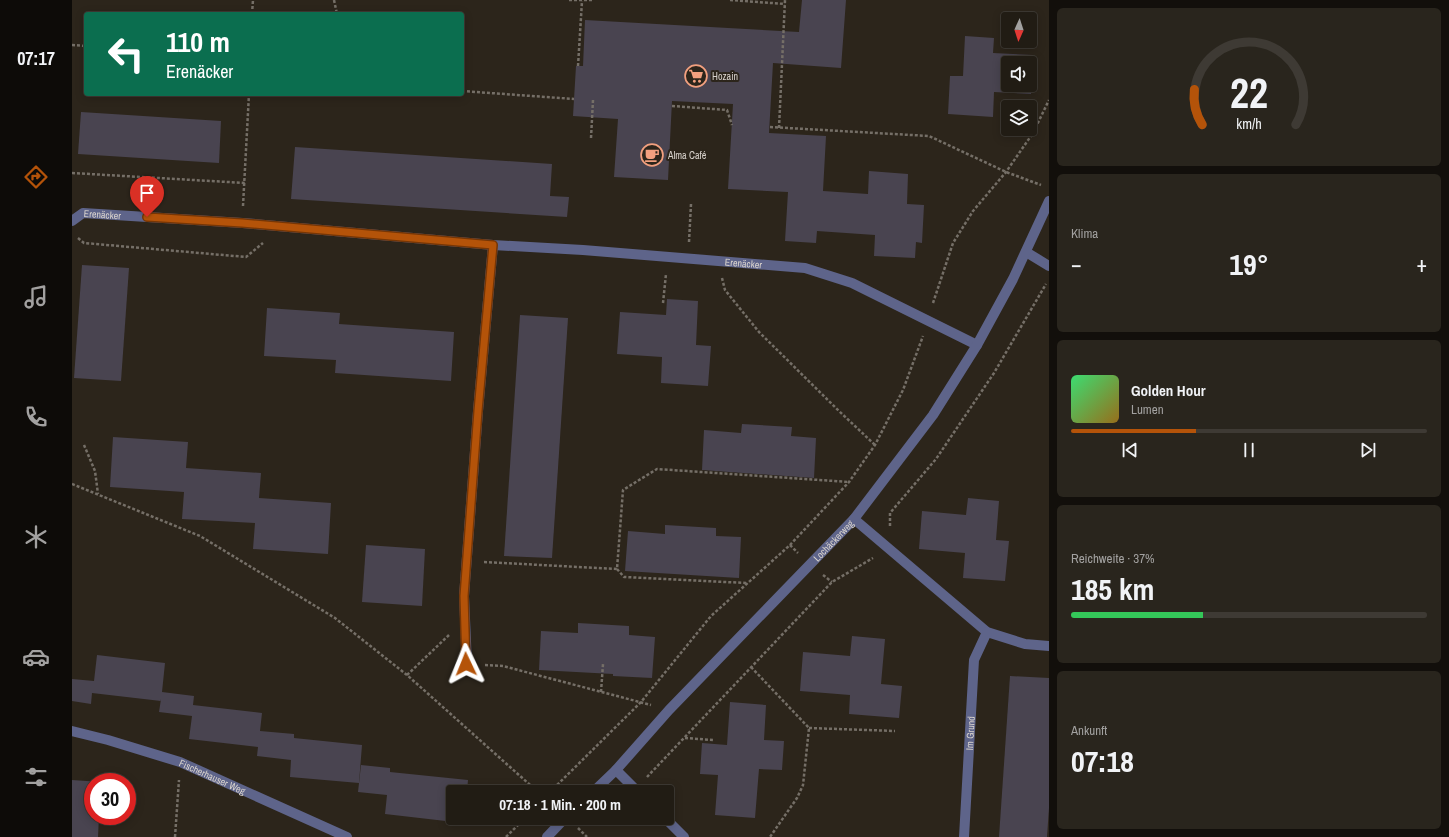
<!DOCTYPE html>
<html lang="de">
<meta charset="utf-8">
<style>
:root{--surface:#211c14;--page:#29251d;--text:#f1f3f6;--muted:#a2a1a0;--line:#3e3a34;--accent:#b45309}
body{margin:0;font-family:"Archivo Narrow",sans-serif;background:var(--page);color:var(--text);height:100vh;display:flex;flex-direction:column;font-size:15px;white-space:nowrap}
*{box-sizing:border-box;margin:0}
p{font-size:13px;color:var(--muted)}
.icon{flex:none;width:22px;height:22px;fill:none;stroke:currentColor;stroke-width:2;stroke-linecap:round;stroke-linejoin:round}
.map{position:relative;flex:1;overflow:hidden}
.sheet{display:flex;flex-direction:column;gap:8px;padding:8px;background:#120f0b;width:400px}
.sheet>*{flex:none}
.guide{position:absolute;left:12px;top:12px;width:380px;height:84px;border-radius:4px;box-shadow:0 2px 10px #0003,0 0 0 1px var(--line);background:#0b6e4f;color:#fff;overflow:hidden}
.needle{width:26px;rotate:183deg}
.controls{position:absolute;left:929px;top:12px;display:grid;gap:8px}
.controls a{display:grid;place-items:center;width:36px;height:36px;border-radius:4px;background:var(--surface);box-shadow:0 2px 10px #0003,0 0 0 1px var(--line);font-size:20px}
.speed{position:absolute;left:12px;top:773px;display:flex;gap:8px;font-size:20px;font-weight:700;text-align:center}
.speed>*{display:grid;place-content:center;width:52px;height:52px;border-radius:50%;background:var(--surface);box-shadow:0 2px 10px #0003,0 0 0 1px var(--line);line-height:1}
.speed .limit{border:6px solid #d22;background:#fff;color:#111}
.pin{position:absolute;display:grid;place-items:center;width:34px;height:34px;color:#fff;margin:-41px -17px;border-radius:50% 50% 50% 0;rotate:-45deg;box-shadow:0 0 4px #0007}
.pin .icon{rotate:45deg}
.me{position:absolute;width:44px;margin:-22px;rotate:358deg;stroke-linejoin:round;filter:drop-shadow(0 0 3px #0008)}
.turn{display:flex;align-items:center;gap:14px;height:84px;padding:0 16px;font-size:18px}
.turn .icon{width:52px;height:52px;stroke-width:2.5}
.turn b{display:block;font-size:28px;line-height:34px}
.big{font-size:30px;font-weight:700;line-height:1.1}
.sheet .card{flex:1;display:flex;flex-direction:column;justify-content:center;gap:6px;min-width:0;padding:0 14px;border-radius:6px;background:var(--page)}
.sheet .dial{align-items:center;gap:0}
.dial svg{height:104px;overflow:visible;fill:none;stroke:var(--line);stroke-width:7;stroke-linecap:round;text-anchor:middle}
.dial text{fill:var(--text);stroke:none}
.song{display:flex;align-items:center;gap:12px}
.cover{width:48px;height:48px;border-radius:6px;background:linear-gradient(135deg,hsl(140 70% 55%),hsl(40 70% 35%))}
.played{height:4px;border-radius:2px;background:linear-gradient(90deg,var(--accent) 35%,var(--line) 35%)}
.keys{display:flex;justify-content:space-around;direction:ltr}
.heat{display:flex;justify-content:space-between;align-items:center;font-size:22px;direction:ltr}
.charge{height:6px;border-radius:3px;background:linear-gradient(90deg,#34c759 37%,var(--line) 0)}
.trip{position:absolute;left:374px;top:785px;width:228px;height:40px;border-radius:4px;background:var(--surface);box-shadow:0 2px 10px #0003,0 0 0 1px var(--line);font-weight:700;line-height:40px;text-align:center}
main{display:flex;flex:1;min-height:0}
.tab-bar{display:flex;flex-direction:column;width:72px;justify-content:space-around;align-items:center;background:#0d0b08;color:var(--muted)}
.tab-bar .icon{width:28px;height:28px}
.tab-bar .active{color:var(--accent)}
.tab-bar b{font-size:18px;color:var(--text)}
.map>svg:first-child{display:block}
.building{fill:#494450;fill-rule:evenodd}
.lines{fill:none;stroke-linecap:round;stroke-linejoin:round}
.path{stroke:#756f67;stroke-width:2.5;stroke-dasharray:3 2;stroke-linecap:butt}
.minor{stroke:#5e648a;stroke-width:10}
.route-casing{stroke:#753606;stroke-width:10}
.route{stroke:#b45309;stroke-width:7}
.labels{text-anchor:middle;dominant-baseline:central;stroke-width:4;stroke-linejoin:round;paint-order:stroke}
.poi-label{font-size:10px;fill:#d9d3cd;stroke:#2c251b;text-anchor:start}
.street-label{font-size:10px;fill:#d9d3cd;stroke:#2c251b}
</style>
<main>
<nav class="tab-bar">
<b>07:17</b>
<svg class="icon active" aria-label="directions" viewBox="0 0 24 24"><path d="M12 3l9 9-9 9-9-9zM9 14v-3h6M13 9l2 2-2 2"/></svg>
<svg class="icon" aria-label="music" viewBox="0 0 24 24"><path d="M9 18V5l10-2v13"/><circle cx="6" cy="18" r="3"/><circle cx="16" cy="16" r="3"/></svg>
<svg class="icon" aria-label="phone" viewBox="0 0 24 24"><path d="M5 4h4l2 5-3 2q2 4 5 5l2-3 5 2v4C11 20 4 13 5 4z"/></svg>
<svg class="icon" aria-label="climate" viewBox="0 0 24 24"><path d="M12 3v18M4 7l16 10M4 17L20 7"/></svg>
<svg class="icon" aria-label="car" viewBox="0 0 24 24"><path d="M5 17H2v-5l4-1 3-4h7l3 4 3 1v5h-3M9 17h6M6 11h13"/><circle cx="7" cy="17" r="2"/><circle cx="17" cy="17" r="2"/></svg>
<svg class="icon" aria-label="filters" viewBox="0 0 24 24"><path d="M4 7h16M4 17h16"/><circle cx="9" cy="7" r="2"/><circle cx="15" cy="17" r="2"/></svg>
</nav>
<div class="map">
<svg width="977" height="837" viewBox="0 0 977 837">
<rect width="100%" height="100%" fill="#2c251b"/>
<g class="building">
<polygon points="730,0 774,0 769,68 701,63 697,133 754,136 751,191 796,194 797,171 836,174 835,204 852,205 850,243 844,242 843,258 802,256 803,235 745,231 744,243 713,241 716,192 656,189 661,104 600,101 596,180 542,177 546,119 501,116 504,66 511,66 513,20 727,32"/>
<path d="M 893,36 L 922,38 L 921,53 L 961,55 L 959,94 L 922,92 L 921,117 L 876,114 L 878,76 L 891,76 ZM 936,63 L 958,63 L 958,85 L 936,85 Z"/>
<polygon points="9,112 149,121 147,163 6,154"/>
<polygon points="223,147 480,164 478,196 497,197 495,217 219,199"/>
<polygon points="10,265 57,268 49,381 2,378"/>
<polygon points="595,299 626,301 624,345 639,346 636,386 589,383 590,357 545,354 548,312 594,315"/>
<polygon points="195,308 268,313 267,324 382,332 379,381 263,373 264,360 192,356"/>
<polygon points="448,315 496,318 480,558 432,556"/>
<polygon points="670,424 720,427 719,436 744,438 742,478 630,470 632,430 669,433"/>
<polygon points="41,437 116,442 114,468 189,473 187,498 259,503 256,554 181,549 183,523 110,519 112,492 38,487"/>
<polygon points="896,498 927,501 924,540 937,541 933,581 891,578 893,553 847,549 850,511 894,515"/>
<polygon points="593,525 644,528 644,536 669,537 667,578 553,571 556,531 593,534"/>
<polygon points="294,545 353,549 350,606 290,602"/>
<polygon points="506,623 557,626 557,635 583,637 580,678 541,676 541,674 467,670 469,631 506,633"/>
<polygon points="780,636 813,639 809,684 830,686 827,718 777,714 778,695 728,691 731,652 778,656"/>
<polygon points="25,655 93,663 90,692 122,696 121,705 190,713 188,731 222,734 222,738 290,745 287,783 218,777 219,760 185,756 186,747 117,739 120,716 87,712 89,699 89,701 20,693 19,704 0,701 0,679 22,681"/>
<polygon points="938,676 977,678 977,808 975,837 927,837"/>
<polygon points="658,702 694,705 692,740 712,741 710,770 687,769 683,818 643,815 646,775 628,774 630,743 655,745"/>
<polygon points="289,765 318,768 318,772 396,780 395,792 381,792 381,818 392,818 391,823 313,814 315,795 286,792"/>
<polygon points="0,780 29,782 21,782 21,816 27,816 26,837 0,837"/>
</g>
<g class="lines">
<g class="path">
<polyline points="262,0 265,14"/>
<polyline points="497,0 521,0"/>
<polyline points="658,0 713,4"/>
<polyline points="180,14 181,0"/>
<polyline points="0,45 14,46"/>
<polyline points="506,66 510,1"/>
<polyline points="390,91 502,99"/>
<polyline points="600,106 655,110 660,125"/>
<polyline points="698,127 857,136 934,172 969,185"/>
<polyline points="707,128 713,0"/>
<polyline points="519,138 521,100"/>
<polyline points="0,173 173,183"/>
<polyline points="171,206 177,94"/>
<polyline points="6,238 12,243 174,257 191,243"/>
<polyline points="617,242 619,204"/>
<polyline points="650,278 653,290 687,332 767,411 803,445"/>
<polyline points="591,303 594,274"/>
<polyline points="861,303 881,243 901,211 934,172 961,133 977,100"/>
<polyline points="12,445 23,471 26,494"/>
<polyline points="0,484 128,536 263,618 335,675 466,792"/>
<polyline points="818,526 818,513 864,459 922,373 974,284"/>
<polyline points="718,545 726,553"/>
<polyline points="412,562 545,569 551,490 585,469 777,482"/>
<polyline points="545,569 552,577 674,583"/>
<polyline points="751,575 760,582"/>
<polyline points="413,665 431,666 579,705"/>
<polyline points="679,667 737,728 731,785 725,798 698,837"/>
<polyline points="335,675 377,635"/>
<polyline points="529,692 531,664"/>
<polyline points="737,728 823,731"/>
<polyline points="613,738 641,740"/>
<polyline points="575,777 760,582 801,558"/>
<polyline points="478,792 569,702 639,616 718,545 777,482 803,445 831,390 851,336"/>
<polyline points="506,828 515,837"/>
<polyline points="103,837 107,780"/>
<polyline points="434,837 453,818"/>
</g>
<g class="minor">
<path id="s1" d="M 0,221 L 11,213 L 171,223 L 421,245 L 511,250 L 733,268 L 780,283 L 905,345"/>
<polyline points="954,252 977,266"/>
<polyline points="782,519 915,632 953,644 977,646"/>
<polyline points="395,664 392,596 406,411 421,245"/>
<path id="s2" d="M 0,731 L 36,740 L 108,762 L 275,837"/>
<polyline points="544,770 566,792"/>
<path id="s3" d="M 521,792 L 544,770 L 597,710 L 782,519 L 861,415 L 905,345 L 941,279 L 977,201"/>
<polyline points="593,818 612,837"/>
<polyline points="475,837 493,818"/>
<path id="s4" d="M 892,837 L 902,660 L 915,632"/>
</g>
</g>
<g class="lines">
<g class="route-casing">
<polyline id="route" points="75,217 170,223 421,245 406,411 392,596 394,664"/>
</g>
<use href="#route" class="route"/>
</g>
<defs>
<g id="supermarket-ring" transform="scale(1.15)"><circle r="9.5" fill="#2c251b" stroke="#f2a07f" stroke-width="1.5"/><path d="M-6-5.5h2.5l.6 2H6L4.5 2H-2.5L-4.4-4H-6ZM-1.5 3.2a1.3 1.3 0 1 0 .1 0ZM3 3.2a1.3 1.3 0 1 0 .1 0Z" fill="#f2a07f"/></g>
<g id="cafe-ring" transform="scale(1.15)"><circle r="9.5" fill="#2c251b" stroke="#f2a07f" stroke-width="1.5"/><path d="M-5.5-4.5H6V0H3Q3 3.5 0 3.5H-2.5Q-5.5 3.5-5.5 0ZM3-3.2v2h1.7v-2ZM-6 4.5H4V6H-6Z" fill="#f2a07f"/></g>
</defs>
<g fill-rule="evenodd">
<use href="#supermarket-ring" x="624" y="76"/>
<use href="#cafe-ring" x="580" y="155"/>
</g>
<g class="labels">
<g class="poi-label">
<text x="640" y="76">Hozain</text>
<text x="596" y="155">Alma Café</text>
</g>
<g class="street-label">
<text stroke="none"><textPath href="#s1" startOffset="33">Erenäcker</textPath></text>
<text stroke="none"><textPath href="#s1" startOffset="676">Erenäcker</textPath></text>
<text stroke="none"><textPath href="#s3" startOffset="348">Lochäckerweg</textPath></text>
<text stroke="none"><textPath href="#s4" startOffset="104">Im Grund</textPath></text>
<text stroke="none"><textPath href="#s2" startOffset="148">Fischerhauser Weg</textPath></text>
</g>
</g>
</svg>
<div class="controls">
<a><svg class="needle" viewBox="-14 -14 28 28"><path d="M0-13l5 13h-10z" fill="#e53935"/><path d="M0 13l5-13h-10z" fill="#a2a1a0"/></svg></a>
<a><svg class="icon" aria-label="sound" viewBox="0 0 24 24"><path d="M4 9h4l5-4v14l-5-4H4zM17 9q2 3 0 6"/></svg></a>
<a><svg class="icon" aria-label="layers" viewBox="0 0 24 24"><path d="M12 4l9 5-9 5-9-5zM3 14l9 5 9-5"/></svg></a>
</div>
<div class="speed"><div class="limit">30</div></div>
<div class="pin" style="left:75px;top:217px;background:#d93025"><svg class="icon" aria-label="arrive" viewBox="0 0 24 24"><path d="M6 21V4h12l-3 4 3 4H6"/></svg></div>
<svg class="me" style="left:394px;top:664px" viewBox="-20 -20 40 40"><path d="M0-17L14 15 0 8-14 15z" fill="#b45309" stroke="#fff" stroke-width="4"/></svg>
<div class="trip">07:18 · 1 Min. · 200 m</div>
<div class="guide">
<div class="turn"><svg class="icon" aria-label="left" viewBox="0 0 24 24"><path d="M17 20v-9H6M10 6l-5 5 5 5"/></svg><div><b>110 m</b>Erenäcker</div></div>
</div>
</div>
<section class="sheet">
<div class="card dial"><svg viewBox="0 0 100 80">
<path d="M14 69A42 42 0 1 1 86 69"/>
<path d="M14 69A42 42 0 0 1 8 42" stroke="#b45309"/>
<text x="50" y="56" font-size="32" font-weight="700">22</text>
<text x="50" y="72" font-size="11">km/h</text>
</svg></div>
<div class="card"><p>Klima</p>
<div class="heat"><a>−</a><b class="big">19°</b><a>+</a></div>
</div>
<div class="card">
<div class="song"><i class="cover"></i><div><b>Golden Hour</b><p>Lumen</p></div></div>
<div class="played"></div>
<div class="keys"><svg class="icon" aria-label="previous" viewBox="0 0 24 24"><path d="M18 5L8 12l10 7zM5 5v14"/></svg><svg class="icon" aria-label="pause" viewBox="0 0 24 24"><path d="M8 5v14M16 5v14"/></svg><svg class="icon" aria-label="next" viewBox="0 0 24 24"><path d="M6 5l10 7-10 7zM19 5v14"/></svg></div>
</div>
<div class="card"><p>Reichweite · 37%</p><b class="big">185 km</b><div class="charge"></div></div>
<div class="card"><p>Ankunft</p><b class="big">07:18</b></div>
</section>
</main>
